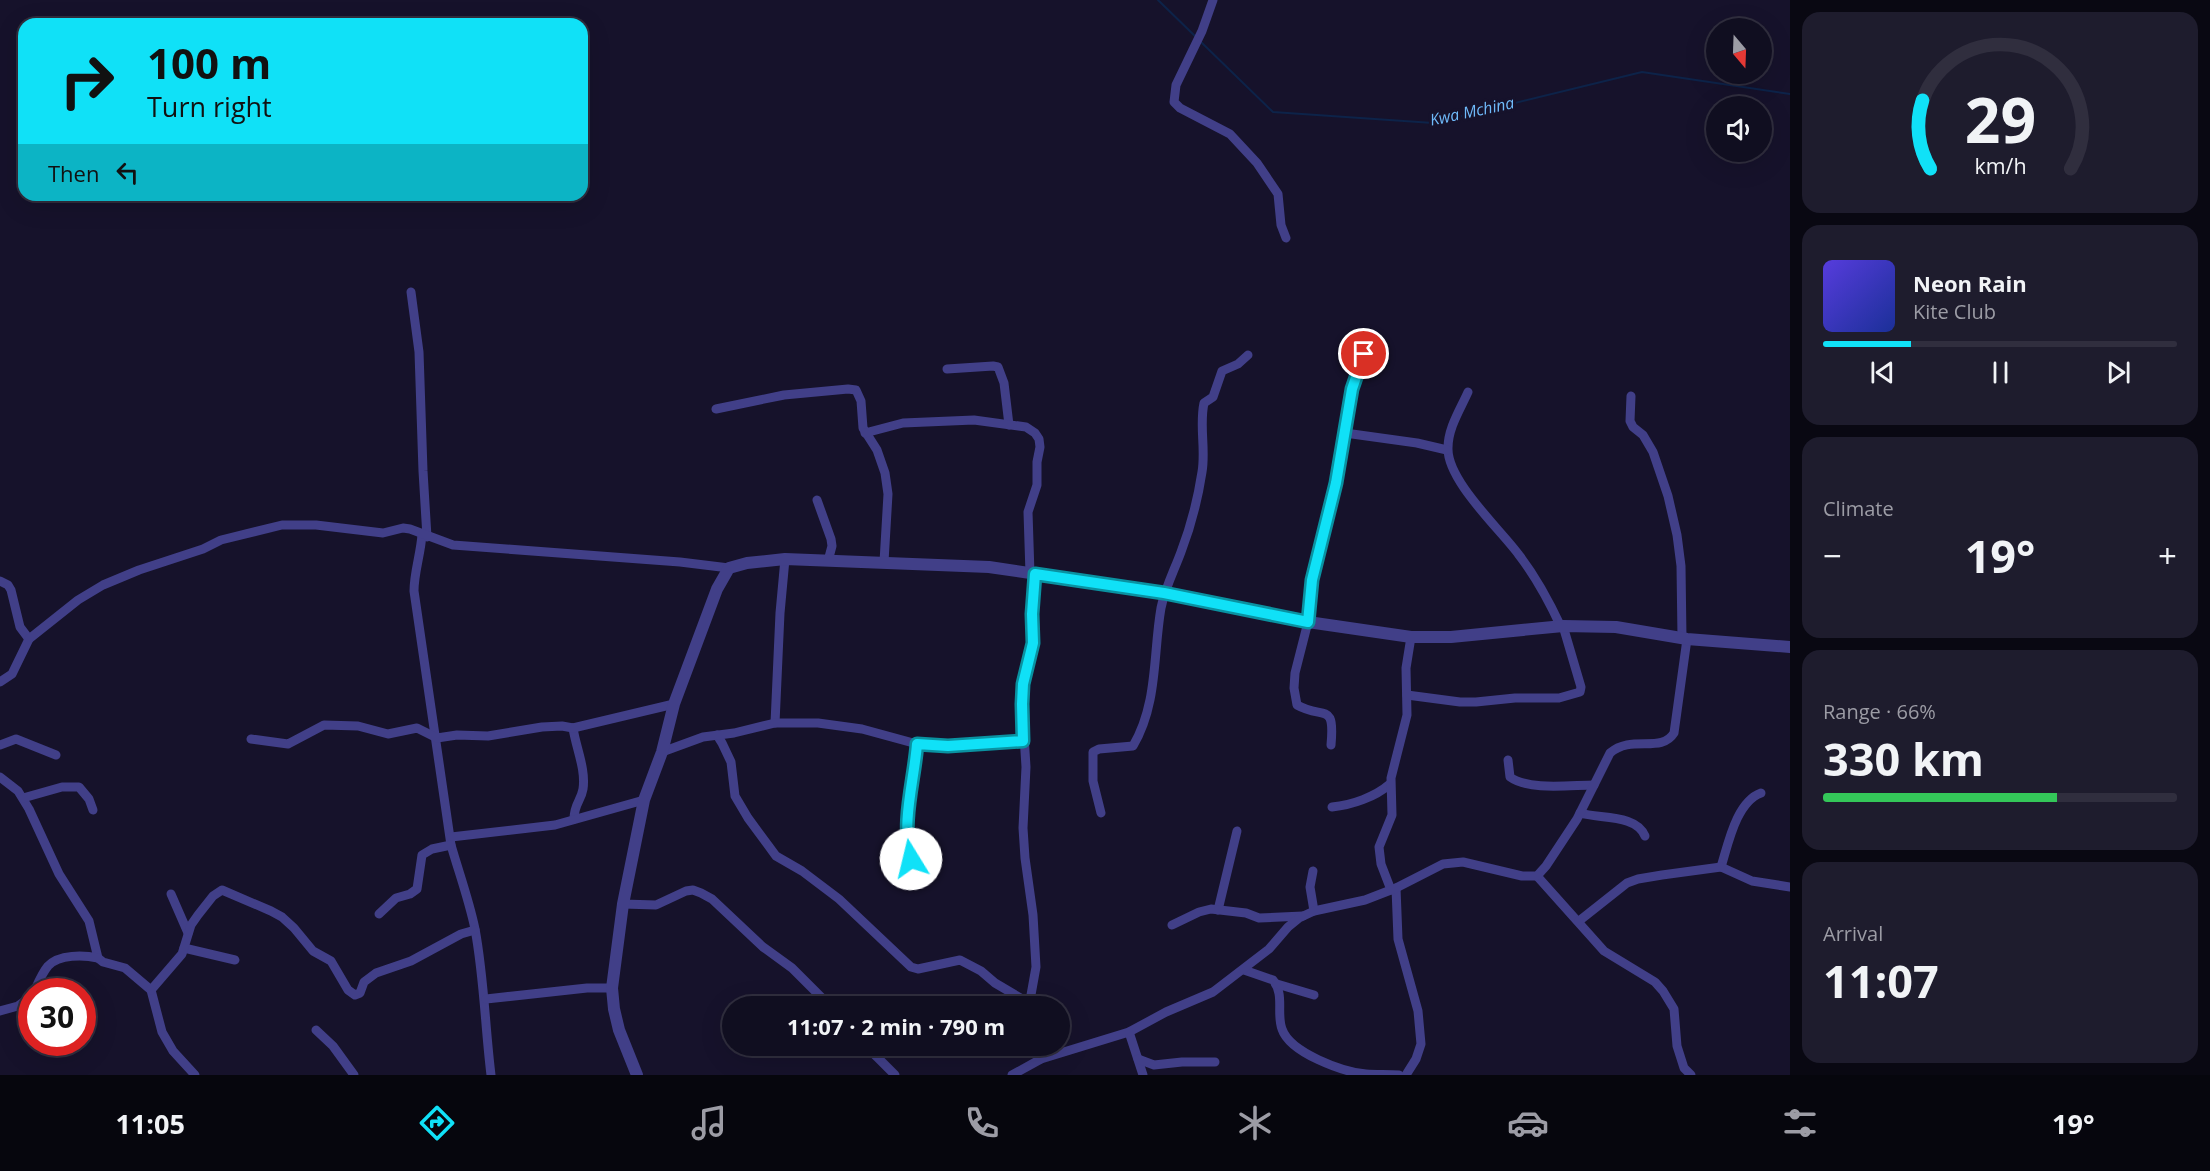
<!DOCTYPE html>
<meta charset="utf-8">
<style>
:root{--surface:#100e20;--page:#1e1c2d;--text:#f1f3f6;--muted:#9c9ca5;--line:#302e3e;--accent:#10e1f7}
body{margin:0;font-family:"Open Sans",sans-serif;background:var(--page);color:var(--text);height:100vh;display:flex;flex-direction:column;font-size:22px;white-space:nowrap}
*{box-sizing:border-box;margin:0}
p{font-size:20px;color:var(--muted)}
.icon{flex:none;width:33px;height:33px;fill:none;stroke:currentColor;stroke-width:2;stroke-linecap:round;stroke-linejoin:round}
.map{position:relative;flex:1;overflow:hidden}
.details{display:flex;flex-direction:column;gap:12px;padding:12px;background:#090812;width:420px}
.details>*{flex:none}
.top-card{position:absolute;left:18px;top:18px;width:570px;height:183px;border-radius:18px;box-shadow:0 6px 24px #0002,0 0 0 2px var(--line);background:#10e1f7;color:#111;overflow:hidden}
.needle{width:39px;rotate:161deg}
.controls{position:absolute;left:1706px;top:18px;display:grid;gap:12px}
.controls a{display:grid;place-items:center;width:66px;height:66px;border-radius:50%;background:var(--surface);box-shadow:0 6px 24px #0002,0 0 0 2px var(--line);font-size:30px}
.speed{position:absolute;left:18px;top:978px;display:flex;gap:12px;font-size:30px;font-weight:700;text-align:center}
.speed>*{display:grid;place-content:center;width:78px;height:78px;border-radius:50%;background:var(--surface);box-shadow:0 6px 24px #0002,0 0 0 2px var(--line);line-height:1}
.speed .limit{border:9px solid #d22;background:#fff;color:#111}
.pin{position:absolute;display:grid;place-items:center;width:51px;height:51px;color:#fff;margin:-26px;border:3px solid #fff;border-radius:50%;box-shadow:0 2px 6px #0007}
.me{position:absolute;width:66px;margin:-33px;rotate:351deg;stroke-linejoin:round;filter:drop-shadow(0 0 4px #0008)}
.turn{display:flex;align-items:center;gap:21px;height:126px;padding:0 30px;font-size:27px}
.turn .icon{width:78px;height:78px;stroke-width:2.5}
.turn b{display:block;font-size:42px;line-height:51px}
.then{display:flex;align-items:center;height:57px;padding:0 30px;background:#0003;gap:12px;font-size:22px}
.big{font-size:45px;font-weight:700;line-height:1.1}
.details .card{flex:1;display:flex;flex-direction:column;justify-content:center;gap:9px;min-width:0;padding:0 21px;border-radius:18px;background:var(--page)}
.details .dial{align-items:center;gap:0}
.dial svg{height:156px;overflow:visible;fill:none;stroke:var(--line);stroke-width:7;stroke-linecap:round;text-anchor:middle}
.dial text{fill:var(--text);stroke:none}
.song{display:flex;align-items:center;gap:18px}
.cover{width:72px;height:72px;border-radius:9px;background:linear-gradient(135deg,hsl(250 70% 55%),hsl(230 70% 35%))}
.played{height:6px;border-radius:3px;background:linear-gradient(90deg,var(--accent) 25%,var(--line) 25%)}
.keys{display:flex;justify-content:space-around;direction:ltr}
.heat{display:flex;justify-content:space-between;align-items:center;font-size:33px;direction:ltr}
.charge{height:9px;border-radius:4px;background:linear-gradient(90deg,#34c759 66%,var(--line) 0)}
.trip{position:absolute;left:722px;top:996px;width:348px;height:60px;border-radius:30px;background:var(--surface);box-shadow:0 6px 24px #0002,0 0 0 2px var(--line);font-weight:700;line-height:60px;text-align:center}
.menu{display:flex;height:96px;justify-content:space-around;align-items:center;background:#06060d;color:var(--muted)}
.menu .icon{width:42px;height:42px}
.menu .active{color:var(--accent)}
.menu b{font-size:27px;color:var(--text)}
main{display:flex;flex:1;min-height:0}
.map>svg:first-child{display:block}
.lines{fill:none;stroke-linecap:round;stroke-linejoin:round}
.stream{stroke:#0d2349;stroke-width:2}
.minor{stroke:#413f88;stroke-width:9}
.tertiary{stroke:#413f88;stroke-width:12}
.route-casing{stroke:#0a92a1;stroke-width:15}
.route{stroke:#10e1f7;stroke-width:10}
.labels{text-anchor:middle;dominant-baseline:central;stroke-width:6;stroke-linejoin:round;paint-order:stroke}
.water-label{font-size:16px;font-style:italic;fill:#6fbafa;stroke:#16122b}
</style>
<main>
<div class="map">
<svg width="1790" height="1075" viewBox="0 0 1790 1075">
<rect width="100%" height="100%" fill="#16122b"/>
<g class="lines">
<g class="stream">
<polyline points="1158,0 1197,38"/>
<polyline points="1201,42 1273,112 1433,123 1642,72 1790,94"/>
</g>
<g class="minor">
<polyline points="1213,0 1202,31 1176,85 1174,102 1180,108 1230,134 1257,163 1278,194 1281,225 1286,238"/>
<polyline points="411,292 419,352 423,471 427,537"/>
<polyline points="947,369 993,366 998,367 1004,383 1009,425"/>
<path d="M 1468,392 C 1460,410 1448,428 1448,448 C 1447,481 1501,530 1519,555 C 1536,577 1549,601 1561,627"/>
<polyline points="1631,396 1630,421 1633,427 1643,435 1653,452 1668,496 1677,535 1681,566 1682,638"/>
<polyline points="716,409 784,395 848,389 856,390 861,401 863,428 877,450 885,473 888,494 884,562"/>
<polyline points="865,433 903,423 974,420 1026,427 1035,433 1039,439 1040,447 1037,462 1037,485 1028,512 1030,574"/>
<polyline points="1345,433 1417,443 1447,450"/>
<polyline points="817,500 831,539 832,546 828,561"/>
<path d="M 422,534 C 421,553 414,572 414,591 L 451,845 C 459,873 469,900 475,929 C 484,977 485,1026 491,1075"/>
<polyline points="0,581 8,585 11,590 20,627 29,639"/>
<polyline points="0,682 12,674 29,639 78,600 103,585 139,570 203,549 221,540 282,525 316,525 383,533 403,528 410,529 453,545 680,562 729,568"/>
<polyline points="1407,695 1460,702 1476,702 1515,698 1559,698 1580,692 1581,687 1563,626"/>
<polyline points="775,723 780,613 785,559"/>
<path d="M 573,728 C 576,748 586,769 583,789 C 581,801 574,804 574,819"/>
<polyline points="717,735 722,743 731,762 735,796 748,818 776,856 802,871 839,899 911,967 918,969 960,960 981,971 995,983 1029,1003"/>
<polyline points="251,739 288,744 324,725 358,726 388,734 417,728 437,738 457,735 488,736 542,727 562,726 573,728 674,704"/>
<polyline points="0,745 16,739 56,755"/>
<path d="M 1331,745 C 1335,701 1324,720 1297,705 L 1294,688 L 1295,673 L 1308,622 L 1312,580 L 1336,483 L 1350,400 L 1361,366 L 1364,345"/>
<polyline points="662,752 703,737 734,733 775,723 818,723 862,729 917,744 948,746 1023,741"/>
<path d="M 1508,760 L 1510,777 C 1529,791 1571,785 1594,785"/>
<polyline points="0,777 18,791 29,809 59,874 89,921 98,958 103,962 125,968 151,990 162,1032 173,1051 195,1075"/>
<polyline points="23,798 62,787 79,787 89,799 93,810"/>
<path d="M 1332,807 C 1352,805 1375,797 1390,784"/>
<path d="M 1101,813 L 1093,781 L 1093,752 L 1099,749 L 1133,746 C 1158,704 1153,654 1161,608 C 1165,588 1174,571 1181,552 C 1191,526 1198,498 1202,472 C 1206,449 1199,426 1204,403 L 1213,397 L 1222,371 L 1238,364 L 1248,355"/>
<path d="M 1580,813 C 1600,819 1636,814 1645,836"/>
<polyline points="451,837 555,825 644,800"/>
<path d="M 1721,867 C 1728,845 1736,802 1761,793"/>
<polyline points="1313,871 1310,887 1314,911"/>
<polyline points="915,876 906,843 906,829 917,744"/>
<polyline points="1537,876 1604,951 1655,982 1663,991 1674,1009 1677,1046 1684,1068 1691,1075"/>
<polyline points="1396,888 1398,939 1418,1011 1421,1044 1416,1059 1406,1075"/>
<polyline points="1391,890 1381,864 1379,847 1392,815 1391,778 1407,715 1406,668 1411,637"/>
<polyline points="171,894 188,933"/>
<polyline points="623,904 656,905 686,891 693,890 701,893 712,899 763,947 792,968 830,1006"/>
<polyline points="1218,910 1237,831"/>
<polyline points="379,914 396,898 410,894 417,889 422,855 432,849 451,845"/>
<polyline points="1579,921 1627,883 1638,879 1662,875 1721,867 1752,881 1790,887"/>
<polyline points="1172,925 1199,912 1211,909 1246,913 1259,918 1303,916"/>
<polyline points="184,948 235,960"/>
<path d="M 1244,970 L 1273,980 C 1285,995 1276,1013 1282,1029 C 1290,1053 1343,1072 1366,1074 C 1377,1075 1388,1074 1399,1075"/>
<polyline points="1277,984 1314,995"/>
<polyline points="151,990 182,954 191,925 198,915 213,896 222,890 271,911 282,917 294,928 313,951 331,961 348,990 355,995 360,993 364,982 376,973 411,961 461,934 475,930"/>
<path d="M 34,992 C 38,983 42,973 48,966 C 59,954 84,955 98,958"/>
<polyline points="486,999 587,988 612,988"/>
<polyline points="1029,1006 1036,967 1033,915 1025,858 1023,828 1026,767 1022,704 1023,684 1033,643 1031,614 1035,574"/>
<polyline points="0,1011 18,1006 32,996"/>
<polyline points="316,1030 333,1046 354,1075"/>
<polyline points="1129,1032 1143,1075"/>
<polyline points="866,1046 895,1075"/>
<polyline points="1035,1046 1041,1059"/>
<polyline points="1138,1059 1154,1065 1182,1062 1215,1062"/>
<path d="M 1012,1075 L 1041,1059 L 1129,1032 L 1166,1012 L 1213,992 L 1269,949 L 1288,927 L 1299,918 L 1314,911 L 1365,900 L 1396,888 L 1443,864 L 1463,862 L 1522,876 L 1537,876 L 1546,866 L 1577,819 L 1610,753 C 1632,734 1661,754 1674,733 L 1687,639"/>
</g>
<polyline class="tertiary" points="637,1075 619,1030 614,1009 612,988 623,904 644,800 662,752 674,704 717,589 729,568 747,563 785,559 989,567 1164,593 1308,622 1411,637 1451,637 1563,626 1616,627 1687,639 1790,647"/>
</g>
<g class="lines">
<g class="route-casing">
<path id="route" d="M 911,859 C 901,822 914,782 917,744 L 948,746 L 1023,741 L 1022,704 L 1023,684 L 1033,643 L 1032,614 L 1035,574 L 1164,593 L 1308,622 L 1312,580 L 1336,483 L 1352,389 L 1364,354"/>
</g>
<use href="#route" class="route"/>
</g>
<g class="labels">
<g class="water-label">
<text transform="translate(1472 111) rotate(-12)">Kwa Mchina</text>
</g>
</g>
</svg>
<div class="controls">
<a><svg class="needle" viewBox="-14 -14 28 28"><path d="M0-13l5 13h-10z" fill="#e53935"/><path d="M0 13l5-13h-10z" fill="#9c9ca5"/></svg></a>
<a><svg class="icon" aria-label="sound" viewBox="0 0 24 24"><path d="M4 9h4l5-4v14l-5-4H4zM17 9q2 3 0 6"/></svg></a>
</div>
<div class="speed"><div class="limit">30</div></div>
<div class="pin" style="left:1364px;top:354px;background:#d93025"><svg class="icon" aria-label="arrive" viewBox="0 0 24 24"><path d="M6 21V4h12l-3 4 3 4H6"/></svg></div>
<svg class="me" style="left:911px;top:859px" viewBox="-20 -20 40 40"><circle r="19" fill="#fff"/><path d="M0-13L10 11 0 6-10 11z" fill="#10e1f7"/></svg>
<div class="trip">11:07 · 2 min · 790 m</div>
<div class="top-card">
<div class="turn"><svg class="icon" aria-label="right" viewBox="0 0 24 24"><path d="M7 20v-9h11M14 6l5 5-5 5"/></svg><div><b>100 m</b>Turn right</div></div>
<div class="then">Then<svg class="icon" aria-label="left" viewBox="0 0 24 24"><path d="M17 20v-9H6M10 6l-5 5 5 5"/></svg></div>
</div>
</div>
<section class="details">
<div class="card dial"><svg viewBox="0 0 100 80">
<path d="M14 69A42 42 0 1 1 86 69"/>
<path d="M14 69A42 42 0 0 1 10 34" stroke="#10e1f7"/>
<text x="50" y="56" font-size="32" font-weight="700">29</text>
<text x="50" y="72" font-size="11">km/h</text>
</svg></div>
<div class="card">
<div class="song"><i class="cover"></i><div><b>Neon Rain</b><p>Kite Club</p></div></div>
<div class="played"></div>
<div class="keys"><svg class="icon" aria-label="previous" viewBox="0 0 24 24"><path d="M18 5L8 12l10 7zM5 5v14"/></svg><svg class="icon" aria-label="pause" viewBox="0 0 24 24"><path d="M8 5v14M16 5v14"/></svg><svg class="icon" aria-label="next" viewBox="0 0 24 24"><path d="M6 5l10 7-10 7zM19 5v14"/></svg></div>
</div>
<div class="card"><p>Climate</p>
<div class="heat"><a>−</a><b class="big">19°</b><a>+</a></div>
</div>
<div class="card"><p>Range · 66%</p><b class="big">330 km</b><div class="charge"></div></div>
<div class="card"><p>Arrival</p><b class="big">11:07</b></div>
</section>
</main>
<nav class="menu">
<b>11:05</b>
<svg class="icon active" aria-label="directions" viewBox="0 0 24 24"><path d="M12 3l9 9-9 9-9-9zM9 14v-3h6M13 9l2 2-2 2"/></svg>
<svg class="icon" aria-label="music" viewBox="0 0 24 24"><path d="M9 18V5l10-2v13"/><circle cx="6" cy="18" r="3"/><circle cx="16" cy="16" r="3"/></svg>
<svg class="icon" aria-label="phone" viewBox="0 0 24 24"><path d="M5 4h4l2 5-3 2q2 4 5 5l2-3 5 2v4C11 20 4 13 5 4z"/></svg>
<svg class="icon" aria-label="climate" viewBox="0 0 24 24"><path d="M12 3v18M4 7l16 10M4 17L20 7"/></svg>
<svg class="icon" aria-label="car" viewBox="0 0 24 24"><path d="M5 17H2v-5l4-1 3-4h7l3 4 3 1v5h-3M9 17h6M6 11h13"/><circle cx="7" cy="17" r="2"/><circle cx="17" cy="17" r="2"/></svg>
<svg class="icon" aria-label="filters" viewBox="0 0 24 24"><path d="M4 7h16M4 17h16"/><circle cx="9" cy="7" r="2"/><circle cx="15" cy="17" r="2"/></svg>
<b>19°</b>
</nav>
